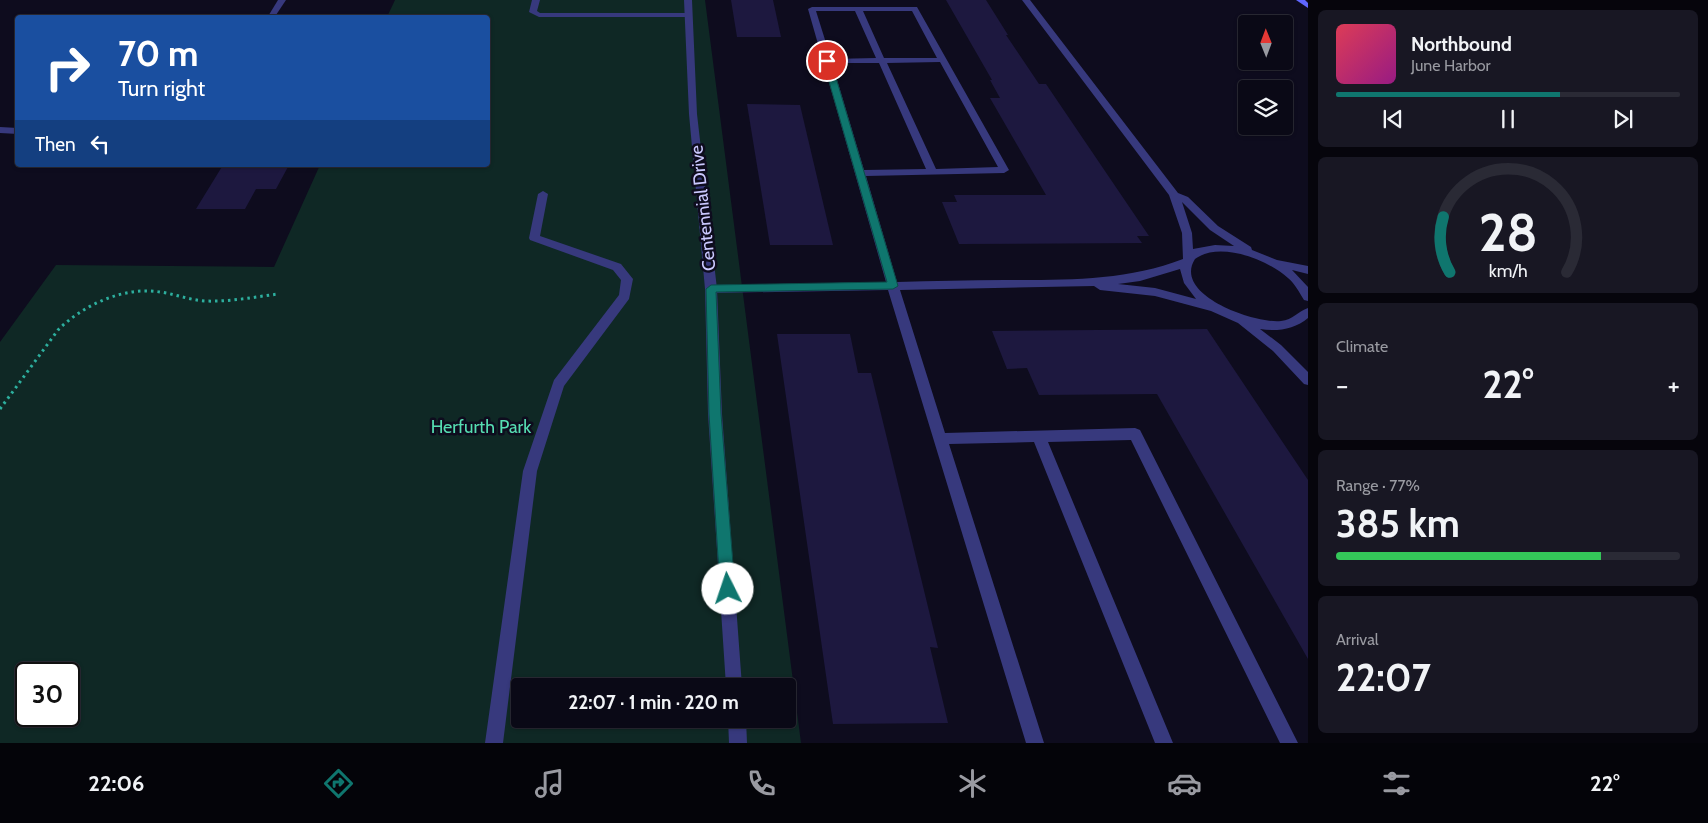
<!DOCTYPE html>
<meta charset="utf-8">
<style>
:root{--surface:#0a0916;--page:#181723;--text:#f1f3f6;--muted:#999aa1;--line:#2a2a35;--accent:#0f766e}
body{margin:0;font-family:Cabin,sans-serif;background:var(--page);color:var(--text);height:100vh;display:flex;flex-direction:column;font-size:19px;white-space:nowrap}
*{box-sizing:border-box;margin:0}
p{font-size:16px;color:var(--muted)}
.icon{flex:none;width:28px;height:28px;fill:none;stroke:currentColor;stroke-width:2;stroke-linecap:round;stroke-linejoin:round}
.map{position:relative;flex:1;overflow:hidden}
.drawer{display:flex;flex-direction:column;gap:10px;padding:10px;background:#06050c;width:400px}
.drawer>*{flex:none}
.hud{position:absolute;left:15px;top:15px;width:475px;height:152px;border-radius:5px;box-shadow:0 1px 4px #0004,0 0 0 1px var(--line);background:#1a4fa0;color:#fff;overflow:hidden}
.needle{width:32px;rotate:359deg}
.fabs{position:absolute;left:1238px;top:15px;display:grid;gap:10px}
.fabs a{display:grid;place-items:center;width:55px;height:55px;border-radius:5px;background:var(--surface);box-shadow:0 1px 4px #0004,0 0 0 1px var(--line);font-size:25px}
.speed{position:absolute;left:15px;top:662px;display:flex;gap:10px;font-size:25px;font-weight:700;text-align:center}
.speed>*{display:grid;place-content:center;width:65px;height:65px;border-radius:50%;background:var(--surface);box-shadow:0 1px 4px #0004,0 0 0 1px var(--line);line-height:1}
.speed .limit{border:2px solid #111;border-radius:8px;background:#fff;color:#111}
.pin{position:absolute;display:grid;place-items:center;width:42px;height:42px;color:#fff;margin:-21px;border:2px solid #fff;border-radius:50%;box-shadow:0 1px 5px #0007}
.me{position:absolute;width:55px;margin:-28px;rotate:356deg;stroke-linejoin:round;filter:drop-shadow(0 0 4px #0008)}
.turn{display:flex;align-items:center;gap:18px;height:105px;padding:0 20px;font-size:22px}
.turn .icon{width:65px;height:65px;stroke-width:2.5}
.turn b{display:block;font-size:35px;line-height:42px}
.then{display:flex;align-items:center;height:48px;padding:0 20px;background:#0003;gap:10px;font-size:19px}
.big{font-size:38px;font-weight:700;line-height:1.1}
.drawer .card{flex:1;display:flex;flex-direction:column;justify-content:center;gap:8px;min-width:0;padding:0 18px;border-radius:8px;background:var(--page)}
.drawer .dial{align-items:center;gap:0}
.dial svg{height:130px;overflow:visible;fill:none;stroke:var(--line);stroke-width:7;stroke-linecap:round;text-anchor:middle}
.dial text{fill:var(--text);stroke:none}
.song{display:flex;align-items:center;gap:15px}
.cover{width:60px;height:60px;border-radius:8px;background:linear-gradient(135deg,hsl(350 70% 55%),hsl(310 70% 35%))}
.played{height:5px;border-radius:2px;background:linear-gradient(90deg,var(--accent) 65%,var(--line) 65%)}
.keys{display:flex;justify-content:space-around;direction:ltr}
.heat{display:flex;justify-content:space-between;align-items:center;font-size:28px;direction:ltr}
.charge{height:8px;border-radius:4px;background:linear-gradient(90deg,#34c759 77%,var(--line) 0)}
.trip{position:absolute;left:511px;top:678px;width:285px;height:50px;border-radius:5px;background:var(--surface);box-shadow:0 1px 4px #0004,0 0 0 1px var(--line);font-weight:700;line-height:50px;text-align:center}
.menu{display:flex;height:80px;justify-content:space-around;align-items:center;background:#040409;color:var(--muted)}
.menu .icon{width:35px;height:35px}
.menu .selected{color:var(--accent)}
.menu b{font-size:22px;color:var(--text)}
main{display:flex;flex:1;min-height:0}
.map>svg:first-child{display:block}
.green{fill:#0f2825;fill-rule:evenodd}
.building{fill:#1d183f}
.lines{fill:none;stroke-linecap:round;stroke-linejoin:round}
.path{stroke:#2daf9e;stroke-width:3;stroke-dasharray:2.5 4;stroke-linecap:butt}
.lane{fill:#37397d;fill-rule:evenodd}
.street{fill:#37397d;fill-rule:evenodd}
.secondary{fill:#6067ff;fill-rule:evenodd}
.route{fill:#0f766e;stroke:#0a4d48}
.labels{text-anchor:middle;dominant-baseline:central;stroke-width:5;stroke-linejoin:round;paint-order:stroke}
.street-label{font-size:18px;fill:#cbc9ff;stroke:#0e0c1e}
.park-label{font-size:18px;fill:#56deb2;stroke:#0e0c1e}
</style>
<main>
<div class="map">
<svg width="1308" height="743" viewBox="0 0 1308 743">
<rect width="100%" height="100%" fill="#0e0c1e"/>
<path class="green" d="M 395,0 L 705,0 L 801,743 L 0,743 L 0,342 L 56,265 L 274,267 L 320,165 L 488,165 L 488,18 L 387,17 ZM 26,674 L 69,674 L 69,716 L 26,716 ZM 520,686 L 788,686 L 788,719 L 520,719 Z"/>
<g class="building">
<polygon points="731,0 773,0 781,37 737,37"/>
<polygon points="946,0 986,0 1008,35 1006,35 1039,84 1046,84 1149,236 1137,236 1142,243 959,244 942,202 957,202 954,195 1046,195 990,98 1000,98 990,80 992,80"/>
<polygon points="747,104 800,105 833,245 770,245"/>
<polygon points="223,165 289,165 276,189 256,189 245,209 196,209"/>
<polygon points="1207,329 1308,480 1308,659 1157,394 1039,395 1027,368 1007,369 992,331"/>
<polygon points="777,334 850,334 858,373 871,373 938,648 930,647 948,723 833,724"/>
</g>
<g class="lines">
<path class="path" d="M 0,409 L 58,330 C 83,305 124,286 160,292 C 175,294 189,300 205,301 C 230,302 254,297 278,294"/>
<g class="lane">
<polygon points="278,0 286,0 274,18 267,18"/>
<polygon points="532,0 540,0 537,11 540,13 688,13 692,15 688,17 539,17 529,12"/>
<path d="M 1022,0 L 1030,0 L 1178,193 L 1188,197 L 1218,226 L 1251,247 L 1252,250 L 1277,260 L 1308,266 L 1308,274 L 1292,270 L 1308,287 L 1308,301 L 1304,300 C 1299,292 1295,284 1288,278 C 1267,259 1219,241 1195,259 C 1172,295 1255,324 1281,321 C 1293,320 1298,311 1308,308 L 1308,318 C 1295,329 1277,332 1260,329 L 1281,345 L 1308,372 L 1308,385 L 1304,384 L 1273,351 L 1238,323 L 1211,311 L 1155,296 L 1100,290 L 1094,286 L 900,290 L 945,433 L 1135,428 L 1140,430 L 1298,743 L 1280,743 L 1131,440 L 1048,442 L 1173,743 L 1155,743 L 1034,442 L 949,444 L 1044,743 L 1026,743 L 888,290 L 711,293 L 705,289 L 711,285 L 886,282 L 808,9 L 812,7 L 917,7 L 1009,170 L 1004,173 L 866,176 L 897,282 C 933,281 969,280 1005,280 C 1066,280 1126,281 1183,259 L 1182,233 L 1169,195 ZM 816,11 L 855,11 L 876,58 L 831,59 ZM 863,11 L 912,11 L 937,58 L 884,58 ZM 940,62 L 998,167 L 936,169 L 887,63 ZM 832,63 L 879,63 L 926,169 L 864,170 ZM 1182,202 L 1210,230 L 1234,246 L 1215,245 L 1193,249 L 1192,233 ZM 1180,269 L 1184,283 L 1196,299 L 1155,288 L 1118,284 L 1140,281 Z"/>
<polygon points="543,191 548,194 540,236 621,264 633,279 629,299 564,386 537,471 503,743 485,743 523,471 554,380 619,295 621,280 613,270 530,240 529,238 538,194"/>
</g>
<g class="street">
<polygon points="684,0 692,0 697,114 717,289 722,414 742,686 726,686 708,414 705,289 689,114"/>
<polygon points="0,127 18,128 18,134 0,133"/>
<polygon points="728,719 746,719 747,743 729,743"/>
</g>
<polygon class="secondary" points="1296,0 1305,0 1308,3 1308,8"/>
</g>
<polygon class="route" points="827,59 831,61 898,286 893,289 716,292 721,414 735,589 733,594 728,596 722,594 720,589 709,414 706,289 711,285 887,282 823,61"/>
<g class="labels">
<g class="street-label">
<text transform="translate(703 208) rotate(-96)">Centennial Drive</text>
</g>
<g class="park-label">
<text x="481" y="427">Herfurth Park</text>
</g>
</g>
</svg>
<div class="fabs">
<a><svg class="needle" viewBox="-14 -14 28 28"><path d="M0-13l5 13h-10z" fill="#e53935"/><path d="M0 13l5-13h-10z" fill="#999aa1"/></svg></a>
<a><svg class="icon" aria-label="layers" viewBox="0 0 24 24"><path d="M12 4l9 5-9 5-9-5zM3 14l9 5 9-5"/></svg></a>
</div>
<div class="speed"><div class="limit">30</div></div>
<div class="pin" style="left:827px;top:61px;background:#d93025"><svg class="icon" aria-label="arrive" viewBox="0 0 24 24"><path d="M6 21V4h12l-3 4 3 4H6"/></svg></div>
<svg class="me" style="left:728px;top:589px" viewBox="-20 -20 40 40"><circle r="19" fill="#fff"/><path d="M0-13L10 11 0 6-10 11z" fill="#0f766e"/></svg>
<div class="trip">22:07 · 1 min · 220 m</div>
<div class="hud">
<div class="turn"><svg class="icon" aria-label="right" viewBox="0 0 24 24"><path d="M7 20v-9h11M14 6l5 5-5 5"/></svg><div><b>70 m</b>Turn right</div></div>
<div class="then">Then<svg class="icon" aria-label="left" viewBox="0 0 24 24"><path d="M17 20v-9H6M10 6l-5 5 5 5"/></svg></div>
</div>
</div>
<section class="drawer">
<div class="card">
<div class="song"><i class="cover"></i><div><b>Northbound</b><p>June Harbor</p></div></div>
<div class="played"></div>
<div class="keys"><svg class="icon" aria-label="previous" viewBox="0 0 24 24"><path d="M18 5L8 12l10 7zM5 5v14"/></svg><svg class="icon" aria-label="pause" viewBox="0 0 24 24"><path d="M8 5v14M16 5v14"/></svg><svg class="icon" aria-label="next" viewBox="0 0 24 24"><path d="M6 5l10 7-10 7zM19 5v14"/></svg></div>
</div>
<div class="card dial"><svg viewBox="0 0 100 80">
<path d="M14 69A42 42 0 1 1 86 69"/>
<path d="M14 69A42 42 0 0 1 10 35" stroke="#0f766e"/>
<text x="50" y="56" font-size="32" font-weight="700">28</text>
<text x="50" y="72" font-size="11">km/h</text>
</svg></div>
<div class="card"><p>Climate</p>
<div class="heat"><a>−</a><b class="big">22°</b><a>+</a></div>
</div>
<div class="card"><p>Range · 77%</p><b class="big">385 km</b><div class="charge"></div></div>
<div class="card"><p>Arrival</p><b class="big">22:07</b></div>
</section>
</main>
<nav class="menu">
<b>22:06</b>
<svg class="icon selected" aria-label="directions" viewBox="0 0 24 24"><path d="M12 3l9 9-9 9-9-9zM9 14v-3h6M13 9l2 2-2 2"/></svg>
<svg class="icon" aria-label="music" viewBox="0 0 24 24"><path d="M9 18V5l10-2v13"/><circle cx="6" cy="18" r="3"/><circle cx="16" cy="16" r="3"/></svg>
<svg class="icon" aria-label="phone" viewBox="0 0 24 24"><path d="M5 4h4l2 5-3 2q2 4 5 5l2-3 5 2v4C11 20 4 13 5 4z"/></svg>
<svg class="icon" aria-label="climate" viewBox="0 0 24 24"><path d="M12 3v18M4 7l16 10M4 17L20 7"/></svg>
<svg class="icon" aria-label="car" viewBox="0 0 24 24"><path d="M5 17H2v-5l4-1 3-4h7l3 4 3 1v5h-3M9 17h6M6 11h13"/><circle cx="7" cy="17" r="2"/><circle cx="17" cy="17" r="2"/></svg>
<svg class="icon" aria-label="filters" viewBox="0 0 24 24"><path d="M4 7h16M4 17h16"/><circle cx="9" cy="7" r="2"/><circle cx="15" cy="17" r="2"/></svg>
<b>22°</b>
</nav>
